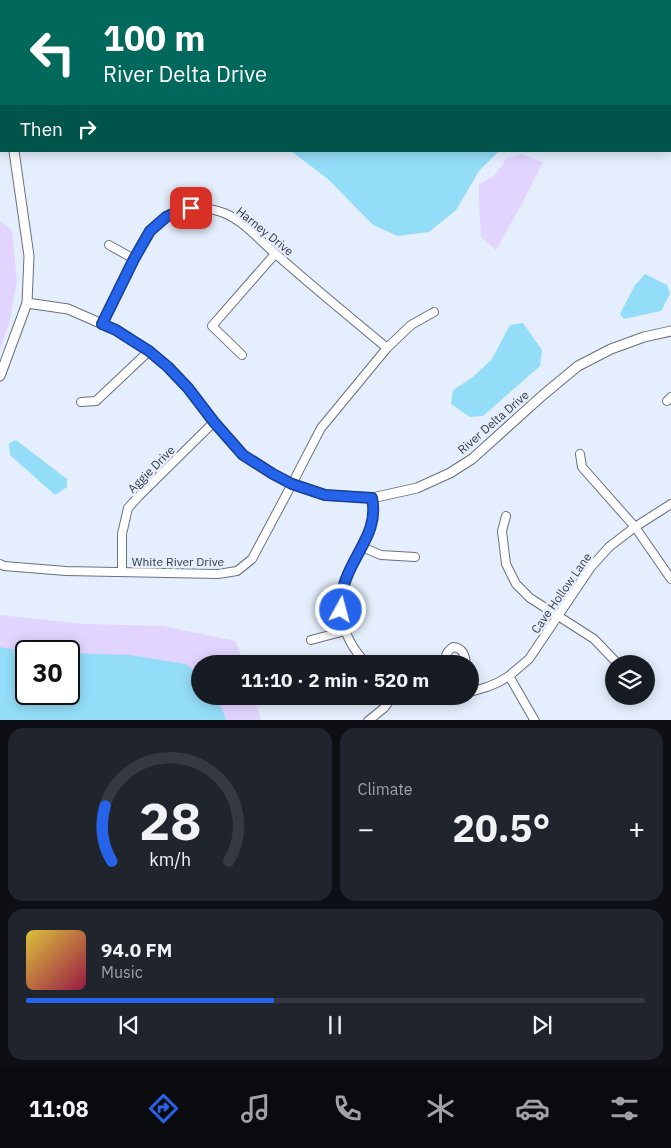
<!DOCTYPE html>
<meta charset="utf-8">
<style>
:root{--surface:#171b24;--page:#20242c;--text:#f1f3f6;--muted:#9ea1a6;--line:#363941;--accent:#2563eb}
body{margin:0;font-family:"IBM Plex Sans",sans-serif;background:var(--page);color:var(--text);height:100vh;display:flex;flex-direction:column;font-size:19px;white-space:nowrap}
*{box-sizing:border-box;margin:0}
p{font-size:16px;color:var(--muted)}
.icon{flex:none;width:28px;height:28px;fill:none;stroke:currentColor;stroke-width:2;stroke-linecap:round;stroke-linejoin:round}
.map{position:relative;height:720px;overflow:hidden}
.details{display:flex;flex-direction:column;gap:8px;padding:8px;background:#0d0f14;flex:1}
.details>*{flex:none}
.banner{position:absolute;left:0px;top:0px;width:671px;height:152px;box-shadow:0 2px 12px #0003;background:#00695c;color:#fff;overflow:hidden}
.controls{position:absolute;left:605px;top:655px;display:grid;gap:10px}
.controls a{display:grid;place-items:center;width:50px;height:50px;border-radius:50%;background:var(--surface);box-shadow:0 2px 12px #0003;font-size:25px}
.speed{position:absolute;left:15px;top:640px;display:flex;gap:10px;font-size:25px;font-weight:700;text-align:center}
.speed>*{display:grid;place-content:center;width:65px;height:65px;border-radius:50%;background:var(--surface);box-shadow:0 2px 12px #0003;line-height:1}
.speed .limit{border:2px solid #111;border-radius:8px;background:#fff;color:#111}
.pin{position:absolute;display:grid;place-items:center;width:42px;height:42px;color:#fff;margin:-21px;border-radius:10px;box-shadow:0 2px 8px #0006}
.me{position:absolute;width:55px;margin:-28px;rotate:7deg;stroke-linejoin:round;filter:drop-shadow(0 0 4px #0008)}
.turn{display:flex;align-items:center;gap:18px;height:105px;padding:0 20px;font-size:22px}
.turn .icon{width:65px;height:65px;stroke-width:2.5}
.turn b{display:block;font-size:35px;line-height:42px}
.then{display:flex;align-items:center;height:48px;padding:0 20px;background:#0003;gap:10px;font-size:19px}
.big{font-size:38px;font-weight:800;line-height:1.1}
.details .widget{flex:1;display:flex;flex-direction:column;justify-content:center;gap:8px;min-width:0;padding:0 18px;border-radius:15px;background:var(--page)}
.details .dial{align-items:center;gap:0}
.dial svg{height:130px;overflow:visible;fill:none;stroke:var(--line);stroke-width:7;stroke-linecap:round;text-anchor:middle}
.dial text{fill:var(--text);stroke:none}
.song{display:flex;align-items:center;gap:15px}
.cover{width:60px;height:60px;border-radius:8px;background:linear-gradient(135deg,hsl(50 70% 55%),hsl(340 70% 35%))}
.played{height:5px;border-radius:2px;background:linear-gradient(90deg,var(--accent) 40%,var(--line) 40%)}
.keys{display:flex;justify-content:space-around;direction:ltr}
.heat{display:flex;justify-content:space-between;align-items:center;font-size:28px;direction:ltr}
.details .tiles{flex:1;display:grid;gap:8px;grid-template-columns:1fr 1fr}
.widget:last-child{grid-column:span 2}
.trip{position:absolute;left:191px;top:655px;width:288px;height:50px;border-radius:25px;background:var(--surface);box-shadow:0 2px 12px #0003;font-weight:800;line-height:50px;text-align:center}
.dock{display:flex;height:80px;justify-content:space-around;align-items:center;background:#090b0e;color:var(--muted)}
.dock .icon{width:35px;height:35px}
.dock .active{color:var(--accent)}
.dock b{font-size:22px;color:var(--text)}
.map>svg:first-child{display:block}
.green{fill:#e1d5ff;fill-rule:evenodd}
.water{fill:#93ddf8}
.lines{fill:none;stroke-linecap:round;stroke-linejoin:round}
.minor-casing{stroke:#677080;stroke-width:10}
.tertiary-casing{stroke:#677080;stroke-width:11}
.minor{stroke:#fff;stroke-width:8}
.tertiary{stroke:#fff;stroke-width:9}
.route-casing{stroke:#184099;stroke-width:12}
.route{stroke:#2563eb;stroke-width:9}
.labels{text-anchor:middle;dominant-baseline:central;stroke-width:5;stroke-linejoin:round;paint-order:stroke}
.street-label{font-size:12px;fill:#363a41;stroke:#e5eefc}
</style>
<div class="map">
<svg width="671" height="721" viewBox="0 0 671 721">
<rect width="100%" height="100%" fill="#e5eefc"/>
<g class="green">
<polygon points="522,154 543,162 524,200 496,250 481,237 479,204 479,185 495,175 507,158"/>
<polygon points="0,221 12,230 17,282 9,323 0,349"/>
<path d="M 0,615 L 85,624 L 163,626 L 236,641 L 244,664 L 200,664 L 200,696 L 254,696 L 261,720 L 0,720 ZM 26,651 L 69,651 L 69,694 L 26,694 Z"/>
</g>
<g class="water">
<polygon points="563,0 671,0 671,111 670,111 670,1 562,1"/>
<polygon points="291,151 499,151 479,171 456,210 429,232 398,236 373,225 328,179"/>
<polygon points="645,274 667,285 670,294 661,311 624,319 620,314 635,285"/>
<polygon points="523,323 542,350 540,366 483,416 470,417 451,404 453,390 473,377 492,359 510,325"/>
<polygon points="16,440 67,479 67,487 55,495 10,455 9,443"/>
<polygon points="0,647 26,652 26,694 69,694 69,653 130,655 186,664 200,677 200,696 215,696 224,714 226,720 0,720"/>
</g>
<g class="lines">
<g class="minor-casing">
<g id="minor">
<polyline points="0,89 1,89"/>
<polyline points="0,97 1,96"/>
<polyline points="109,245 134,259"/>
<path d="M 102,324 C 110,307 119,290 127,273 C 136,255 144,235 160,222 C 177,207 202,205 224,213 C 244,221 260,241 277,255 C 313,287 350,317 387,348"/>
<polyline points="242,355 212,326 275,254"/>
<polyline points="667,401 671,397"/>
<polyline points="81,402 96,401 149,351"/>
<polyline points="580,454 582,467 635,527 671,579"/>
<polyline points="506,516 502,531 506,564 516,584 530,598 594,639 618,664"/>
<polyline points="362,547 381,555 415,557"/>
<polyline points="0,564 4,566 66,571 218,574 237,571 252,559 292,484 321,428 387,348 411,325 434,312"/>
<polyline points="122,572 122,534 128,508 138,497 214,422"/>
<polyline points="311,640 345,631"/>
<path d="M 367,664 C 341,638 333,603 350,569 C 361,545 379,527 372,498"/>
<path d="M 446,664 C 445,656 446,652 453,647 C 463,648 465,655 466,664"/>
<polyline points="509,676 535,721"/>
<polyline points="470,692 487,687 499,682 509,676 529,659 591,567 609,547 635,527 671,504"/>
<polyline points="368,721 384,708 393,696"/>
</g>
</g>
<g class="tertiary-casing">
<g id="tertiary">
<polyline points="0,57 1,65"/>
<polyline points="27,303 68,309 116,330 149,351 168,367 188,388 214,422 243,455 273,474 292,484 325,495 372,498 417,488 450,473 472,459 543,395 578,366 611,349 644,337 671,331"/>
<polyline points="0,376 27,303 29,256 14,151"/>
</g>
</g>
<use href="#minor" class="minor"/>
<use href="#tertiary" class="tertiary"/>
</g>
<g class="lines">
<g class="route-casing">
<path id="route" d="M 191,208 L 177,212 L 166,217 L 150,231 L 134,259 L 102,324 L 116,330 L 130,339 L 149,351 L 168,367 L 188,388 L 214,422 L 243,455 L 273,474 L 292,484 L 325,495 L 372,498 C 379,530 356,551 346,579 C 342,588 341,599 341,610"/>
</g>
<use href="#route" class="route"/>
</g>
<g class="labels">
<g class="street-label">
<text transform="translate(265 231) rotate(39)">Harney Drive</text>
<text transform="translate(493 422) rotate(-41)">River Delta Drive</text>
<text transform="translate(151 469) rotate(-45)">Aggie Drive</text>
<text x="178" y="561">White River Drive</text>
<text transform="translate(561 593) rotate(-55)">Cave Hollow Lane</text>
</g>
</g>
</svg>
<div class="controls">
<a><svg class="icon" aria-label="layers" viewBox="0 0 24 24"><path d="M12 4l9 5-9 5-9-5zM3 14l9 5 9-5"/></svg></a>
</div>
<div class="speed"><div class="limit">30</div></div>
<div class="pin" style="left:191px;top:208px;background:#d93025"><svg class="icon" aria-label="arrive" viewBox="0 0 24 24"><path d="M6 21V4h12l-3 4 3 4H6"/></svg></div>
<svg class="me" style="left:341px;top:610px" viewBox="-20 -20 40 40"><circle r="17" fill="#2563eb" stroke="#fff" stroke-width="3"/><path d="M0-11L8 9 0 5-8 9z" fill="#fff"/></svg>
<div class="trip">11:10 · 2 min · 520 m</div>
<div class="banner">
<div class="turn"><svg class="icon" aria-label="left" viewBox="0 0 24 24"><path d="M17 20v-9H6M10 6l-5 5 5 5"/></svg><div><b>100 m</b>River Delta Drive</div></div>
<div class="then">Then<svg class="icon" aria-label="right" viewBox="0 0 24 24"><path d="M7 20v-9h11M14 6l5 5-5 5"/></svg></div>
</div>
</div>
<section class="details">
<div class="tiles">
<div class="widget dial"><svg viewBox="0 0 100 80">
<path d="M14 69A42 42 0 1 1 86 69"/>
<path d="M14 69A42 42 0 0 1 10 35" stroke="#2563eb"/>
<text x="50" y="56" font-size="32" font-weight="700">28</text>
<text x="50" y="72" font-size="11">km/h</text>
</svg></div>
<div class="widget"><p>Climate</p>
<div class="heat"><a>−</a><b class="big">20.5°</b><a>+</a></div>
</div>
<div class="widget">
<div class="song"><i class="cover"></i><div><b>94.0 FM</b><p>Music</p></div></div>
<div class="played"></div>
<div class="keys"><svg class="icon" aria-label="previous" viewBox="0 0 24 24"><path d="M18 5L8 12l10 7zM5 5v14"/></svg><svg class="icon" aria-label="pause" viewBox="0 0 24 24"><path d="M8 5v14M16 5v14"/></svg><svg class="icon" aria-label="next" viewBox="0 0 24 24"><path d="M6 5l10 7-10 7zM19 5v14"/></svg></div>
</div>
</div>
</section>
<nav class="dock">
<b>11:08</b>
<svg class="icon active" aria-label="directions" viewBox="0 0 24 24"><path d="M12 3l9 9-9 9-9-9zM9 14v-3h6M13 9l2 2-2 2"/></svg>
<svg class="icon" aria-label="music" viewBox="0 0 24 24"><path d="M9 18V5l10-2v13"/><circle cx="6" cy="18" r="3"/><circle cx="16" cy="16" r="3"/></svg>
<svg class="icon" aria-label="phone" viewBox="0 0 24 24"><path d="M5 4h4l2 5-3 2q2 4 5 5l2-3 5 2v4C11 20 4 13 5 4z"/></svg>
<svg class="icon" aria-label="climate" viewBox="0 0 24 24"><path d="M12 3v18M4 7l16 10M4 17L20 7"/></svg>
<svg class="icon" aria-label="car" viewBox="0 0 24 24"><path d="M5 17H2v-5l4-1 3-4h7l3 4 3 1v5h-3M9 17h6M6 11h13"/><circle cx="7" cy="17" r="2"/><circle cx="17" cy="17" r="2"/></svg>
<svg class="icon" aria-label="filters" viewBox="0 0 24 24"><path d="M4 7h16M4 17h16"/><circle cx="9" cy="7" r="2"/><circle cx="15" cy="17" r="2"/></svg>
</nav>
